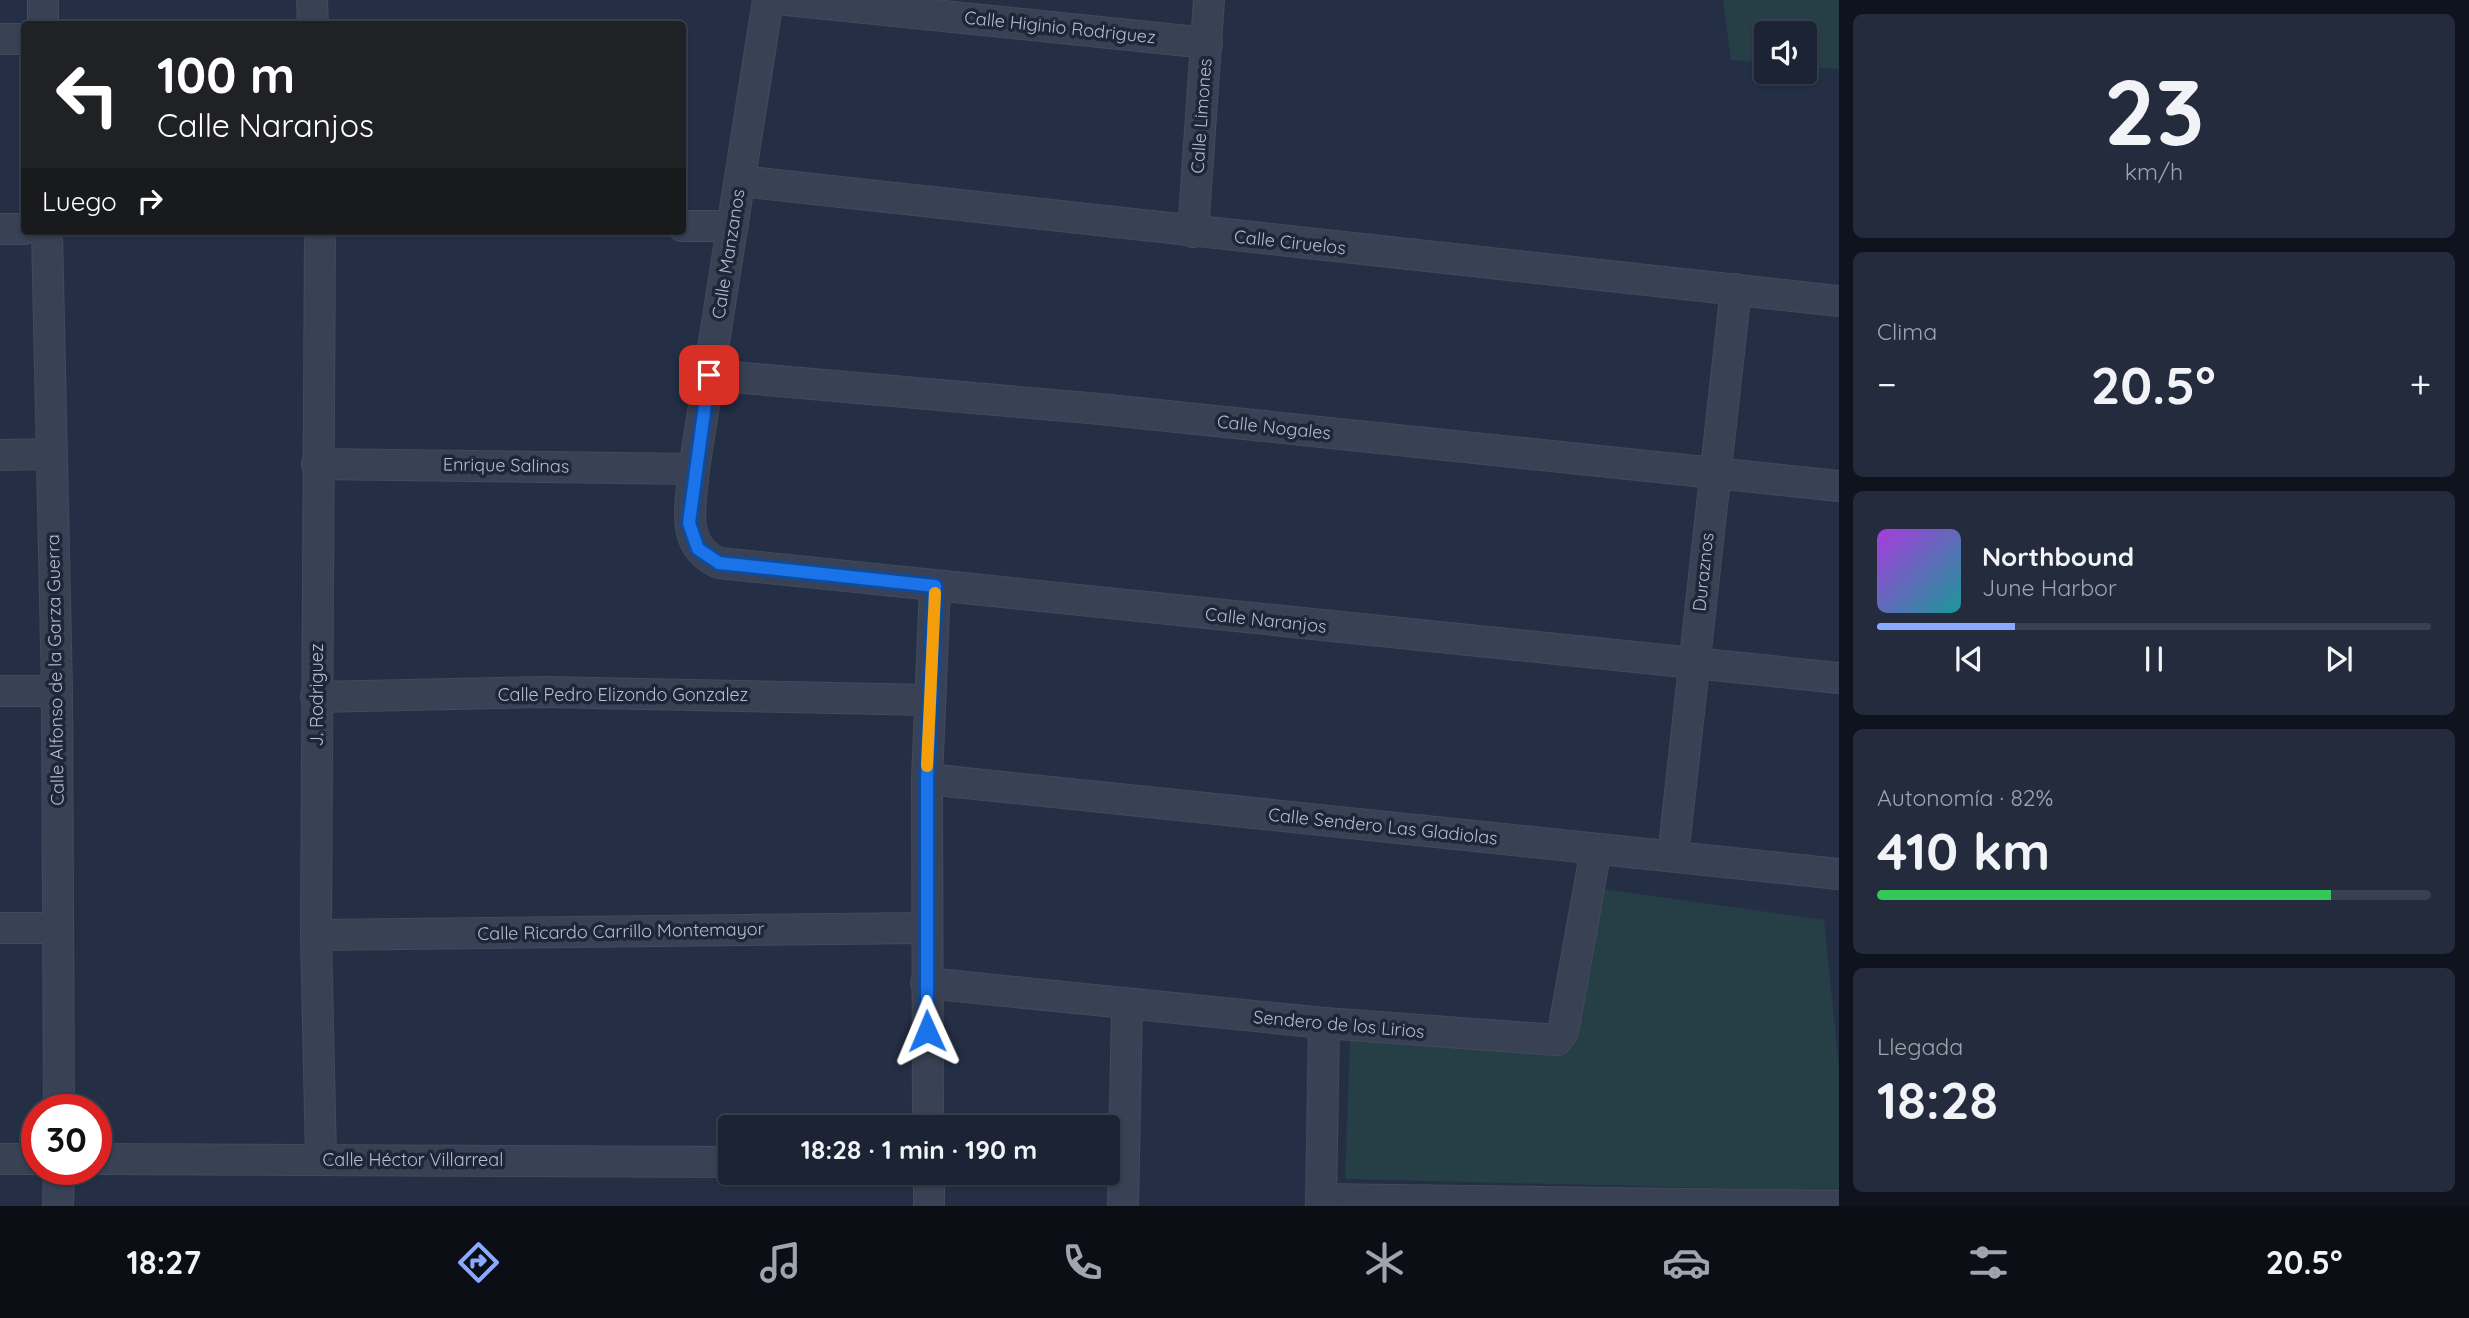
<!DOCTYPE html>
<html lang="es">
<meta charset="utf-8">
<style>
:root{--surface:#1b2334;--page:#242b3c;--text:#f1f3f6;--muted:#a0a4ac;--line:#39404f;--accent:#8aaaff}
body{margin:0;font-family:Quicksand,sans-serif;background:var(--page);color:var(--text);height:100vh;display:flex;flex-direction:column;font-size:26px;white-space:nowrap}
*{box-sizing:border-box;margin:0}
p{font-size:23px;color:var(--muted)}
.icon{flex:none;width:38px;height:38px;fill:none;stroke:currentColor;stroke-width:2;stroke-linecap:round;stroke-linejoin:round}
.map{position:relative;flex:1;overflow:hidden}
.drawer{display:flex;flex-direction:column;gap:14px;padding:14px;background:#0f131d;width:630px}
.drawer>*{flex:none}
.hud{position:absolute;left:21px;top:21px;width:665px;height:214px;border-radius:7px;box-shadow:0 2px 5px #0004,0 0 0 2px var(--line);background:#202124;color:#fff;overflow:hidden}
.controls{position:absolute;left:1754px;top:21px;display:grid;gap:14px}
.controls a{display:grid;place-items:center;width:63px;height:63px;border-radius:7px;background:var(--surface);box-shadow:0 2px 5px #0004,0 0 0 2px var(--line);font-size:35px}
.speed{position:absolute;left:21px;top:1094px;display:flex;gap:14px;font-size:35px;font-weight:700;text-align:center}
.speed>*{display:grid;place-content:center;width:91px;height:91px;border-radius:50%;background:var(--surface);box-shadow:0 2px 5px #0004,0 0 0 2px var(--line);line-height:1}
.speed .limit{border:10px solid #d22;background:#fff;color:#111}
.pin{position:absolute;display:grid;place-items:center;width:60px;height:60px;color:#fff;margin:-30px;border-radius:14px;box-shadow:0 4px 10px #0006}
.me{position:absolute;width:77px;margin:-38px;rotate:359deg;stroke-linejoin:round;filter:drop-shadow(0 0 5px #0008)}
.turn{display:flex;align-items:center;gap:24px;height:147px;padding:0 21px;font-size:32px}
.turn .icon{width:91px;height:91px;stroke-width:2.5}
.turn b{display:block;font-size:49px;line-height:60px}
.then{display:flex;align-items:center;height:66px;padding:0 21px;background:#0003;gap:14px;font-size:26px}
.big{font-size:52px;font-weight:800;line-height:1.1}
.drawer .tile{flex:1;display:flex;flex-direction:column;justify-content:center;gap:10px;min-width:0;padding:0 24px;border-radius:10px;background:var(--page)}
.drawer .dial{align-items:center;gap:0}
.dial b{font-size:91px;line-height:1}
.song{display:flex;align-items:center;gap:21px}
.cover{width:84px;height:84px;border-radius:10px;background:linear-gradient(135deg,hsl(280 70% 55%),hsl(180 70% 35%))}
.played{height:7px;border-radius:4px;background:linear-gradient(90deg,var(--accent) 25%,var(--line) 25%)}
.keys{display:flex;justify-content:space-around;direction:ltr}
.heat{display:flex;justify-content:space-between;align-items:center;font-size:38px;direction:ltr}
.charge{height:10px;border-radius:5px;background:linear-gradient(90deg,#34c759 82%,var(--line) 0)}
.trip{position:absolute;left:718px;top:1115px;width:402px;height:70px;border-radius:7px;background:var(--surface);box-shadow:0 2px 5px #0004,0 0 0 2px var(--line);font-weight:800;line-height:70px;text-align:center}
.dock{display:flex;height:112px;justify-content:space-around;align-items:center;background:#0b0e15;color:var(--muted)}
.dock .icon{width:49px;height:49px}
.dock .selected{color:var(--accent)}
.dock b{font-size:32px;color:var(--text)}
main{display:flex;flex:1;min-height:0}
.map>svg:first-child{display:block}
.green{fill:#263e45}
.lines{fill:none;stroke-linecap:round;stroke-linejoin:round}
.minor-casing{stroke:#434a5d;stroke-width:32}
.minor{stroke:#394154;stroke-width:30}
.route-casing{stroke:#114b97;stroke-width:18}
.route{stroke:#1a73e8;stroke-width:12}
.slow{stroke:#f59e0b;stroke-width:12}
.labels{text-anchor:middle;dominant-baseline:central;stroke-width:7;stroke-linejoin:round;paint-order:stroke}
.street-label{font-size:18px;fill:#b6bdcd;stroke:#1e2639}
</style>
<main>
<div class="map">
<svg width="1839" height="1206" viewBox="0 0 1839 1206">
<rect width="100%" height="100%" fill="#242f45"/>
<g class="green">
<polygon points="1723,0 1839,0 1839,69 1804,67 1804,33 1766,33 1766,63 1731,60"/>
<polygon points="1603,889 1824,920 1839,1067 1839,1191 1345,1179 1350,1041 1569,1050"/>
</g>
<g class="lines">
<g class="minor-casing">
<g id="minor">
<polyline points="312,0 313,24"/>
<path d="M 768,0 L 694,469 C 691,505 679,545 719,563 L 1839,678"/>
<polyline points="787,0 1207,43"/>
<polyline points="43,24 43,0"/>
<polyline points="0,39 24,39"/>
<polyline points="740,181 1839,301"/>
<polyline points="682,226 733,226"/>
<polyline points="0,229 24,229"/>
<polyline points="47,231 57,691 59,1110"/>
<polyline points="320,231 316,935 321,1159"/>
<polyline points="1193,232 1209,0"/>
<polyline points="709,375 1100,409 1839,486"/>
<polyline points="0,455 51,454"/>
<polyline points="317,464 694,469"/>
<polyline points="0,691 57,691"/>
<polyline points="316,697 546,692 929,700"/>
<polyline points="927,779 1839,874"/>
<polyline points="1673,856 1736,289"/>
<polyline points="0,928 57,928"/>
<polyline points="316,935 925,928"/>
<polyline points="926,983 1324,1023 1557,1040 1563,1032 1596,849"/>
<polyline points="928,1127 927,779 935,586"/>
<polyline points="0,1159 37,1159"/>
<polyline points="96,1159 730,1162"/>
<polyline points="929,1172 929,1206"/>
<polyline points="1321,1199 1839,1206"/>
<polyline points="58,1206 59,1169"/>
<polyline points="1123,1206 1127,1004"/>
<polyline points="1321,1206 1324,1023"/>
</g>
</g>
<use href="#minor" class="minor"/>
</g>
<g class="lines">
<g class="route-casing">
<polyline id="route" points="709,375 689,523 698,549 719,563 935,586 927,779 927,1031"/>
</g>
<use href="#route" class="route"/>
<polyline class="slow" points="927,766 935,593"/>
</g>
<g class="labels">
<g class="street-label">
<text transform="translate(1060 27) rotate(6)">Calle Higinio Rodriguez</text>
<text transform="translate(1201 116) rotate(-86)">Calle Limones</text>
<text transform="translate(1290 242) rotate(6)">Calle Ciruelos</text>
<text transform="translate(728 254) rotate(-81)">Calle Manzanos</text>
<text transform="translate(1274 427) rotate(6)">Calle Nogales</text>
<text transform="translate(506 465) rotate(1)">Enrique Salinas</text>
<text transform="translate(1703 572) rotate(-84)">Duraznos</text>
<text transform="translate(1266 620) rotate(6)">Calle Naranjos</text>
<text transform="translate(55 670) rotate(-91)">Calle Alfonso de la Garza Guerra</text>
<text x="623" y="694">Calle Pedro Elizondo Gonzalez</text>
<text transform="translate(316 695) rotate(-90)">J. Rodriguez</text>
<text transform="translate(1383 826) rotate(6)">Calle Sendero Las Gladiolas</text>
<text transform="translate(621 931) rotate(-1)">Calle Ricardo Carrillo Montemayor</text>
<text transform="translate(1339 1024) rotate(5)">Sendero de los Lirios</text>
<text x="413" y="1159">Calle Héctor Villarreal</text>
</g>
</g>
</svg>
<div class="controls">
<a><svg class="icon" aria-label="sound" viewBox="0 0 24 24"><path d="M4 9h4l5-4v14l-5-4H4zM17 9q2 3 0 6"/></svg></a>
</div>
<div class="speed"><div class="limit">30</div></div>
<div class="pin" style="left:709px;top:375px;background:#d93025"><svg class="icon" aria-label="arrive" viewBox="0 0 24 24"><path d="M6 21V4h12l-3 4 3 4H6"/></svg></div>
<svg class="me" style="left:927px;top:1031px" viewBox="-20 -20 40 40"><path d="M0-17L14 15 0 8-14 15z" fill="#1a73e8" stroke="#fff" stroke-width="4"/></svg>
<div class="trip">18:28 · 1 min · 190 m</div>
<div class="hud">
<div class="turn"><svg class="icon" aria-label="left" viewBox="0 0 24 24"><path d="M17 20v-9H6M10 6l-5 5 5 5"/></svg><div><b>100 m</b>Calle Naranjos</div></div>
<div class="then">Luego<svg class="icon" aria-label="right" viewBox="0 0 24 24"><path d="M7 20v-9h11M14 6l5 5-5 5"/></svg></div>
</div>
</div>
<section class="drawer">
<div class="tile dial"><b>23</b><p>km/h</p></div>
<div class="tile"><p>Clima</p>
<div class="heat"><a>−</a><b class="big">20.5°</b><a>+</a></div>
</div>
<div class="tile">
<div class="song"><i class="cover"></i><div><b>Northbound</b><p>June Harbor</p></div></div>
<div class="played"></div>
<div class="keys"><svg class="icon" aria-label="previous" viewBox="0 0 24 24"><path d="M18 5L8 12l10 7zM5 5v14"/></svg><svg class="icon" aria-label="pause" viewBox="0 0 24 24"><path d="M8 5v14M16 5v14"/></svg><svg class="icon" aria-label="next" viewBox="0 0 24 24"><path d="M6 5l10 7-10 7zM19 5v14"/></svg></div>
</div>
<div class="tile"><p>Autonomía · 82%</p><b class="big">410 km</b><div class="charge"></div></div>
<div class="tile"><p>Llegada</p><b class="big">18:28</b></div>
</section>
</main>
<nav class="dock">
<b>18:27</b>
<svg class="icon selected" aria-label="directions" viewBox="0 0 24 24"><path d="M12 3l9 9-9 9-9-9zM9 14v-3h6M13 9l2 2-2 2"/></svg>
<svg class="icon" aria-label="music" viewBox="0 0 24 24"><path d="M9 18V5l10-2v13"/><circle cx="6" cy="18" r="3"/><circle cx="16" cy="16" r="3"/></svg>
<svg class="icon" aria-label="phone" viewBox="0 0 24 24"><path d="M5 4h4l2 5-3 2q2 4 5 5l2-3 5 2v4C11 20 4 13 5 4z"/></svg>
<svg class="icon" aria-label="climate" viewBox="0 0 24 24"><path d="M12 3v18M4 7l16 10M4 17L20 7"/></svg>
<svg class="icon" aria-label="car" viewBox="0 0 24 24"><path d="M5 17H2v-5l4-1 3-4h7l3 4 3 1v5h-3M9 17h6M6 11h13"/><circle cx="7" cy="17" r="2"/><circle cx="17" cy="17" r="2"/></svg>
<svg class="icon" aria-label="filters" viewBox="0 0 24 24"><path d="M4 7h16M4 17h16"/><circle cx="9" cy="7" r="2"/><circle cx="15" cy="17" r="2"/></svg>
<b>20.5°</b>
</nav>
